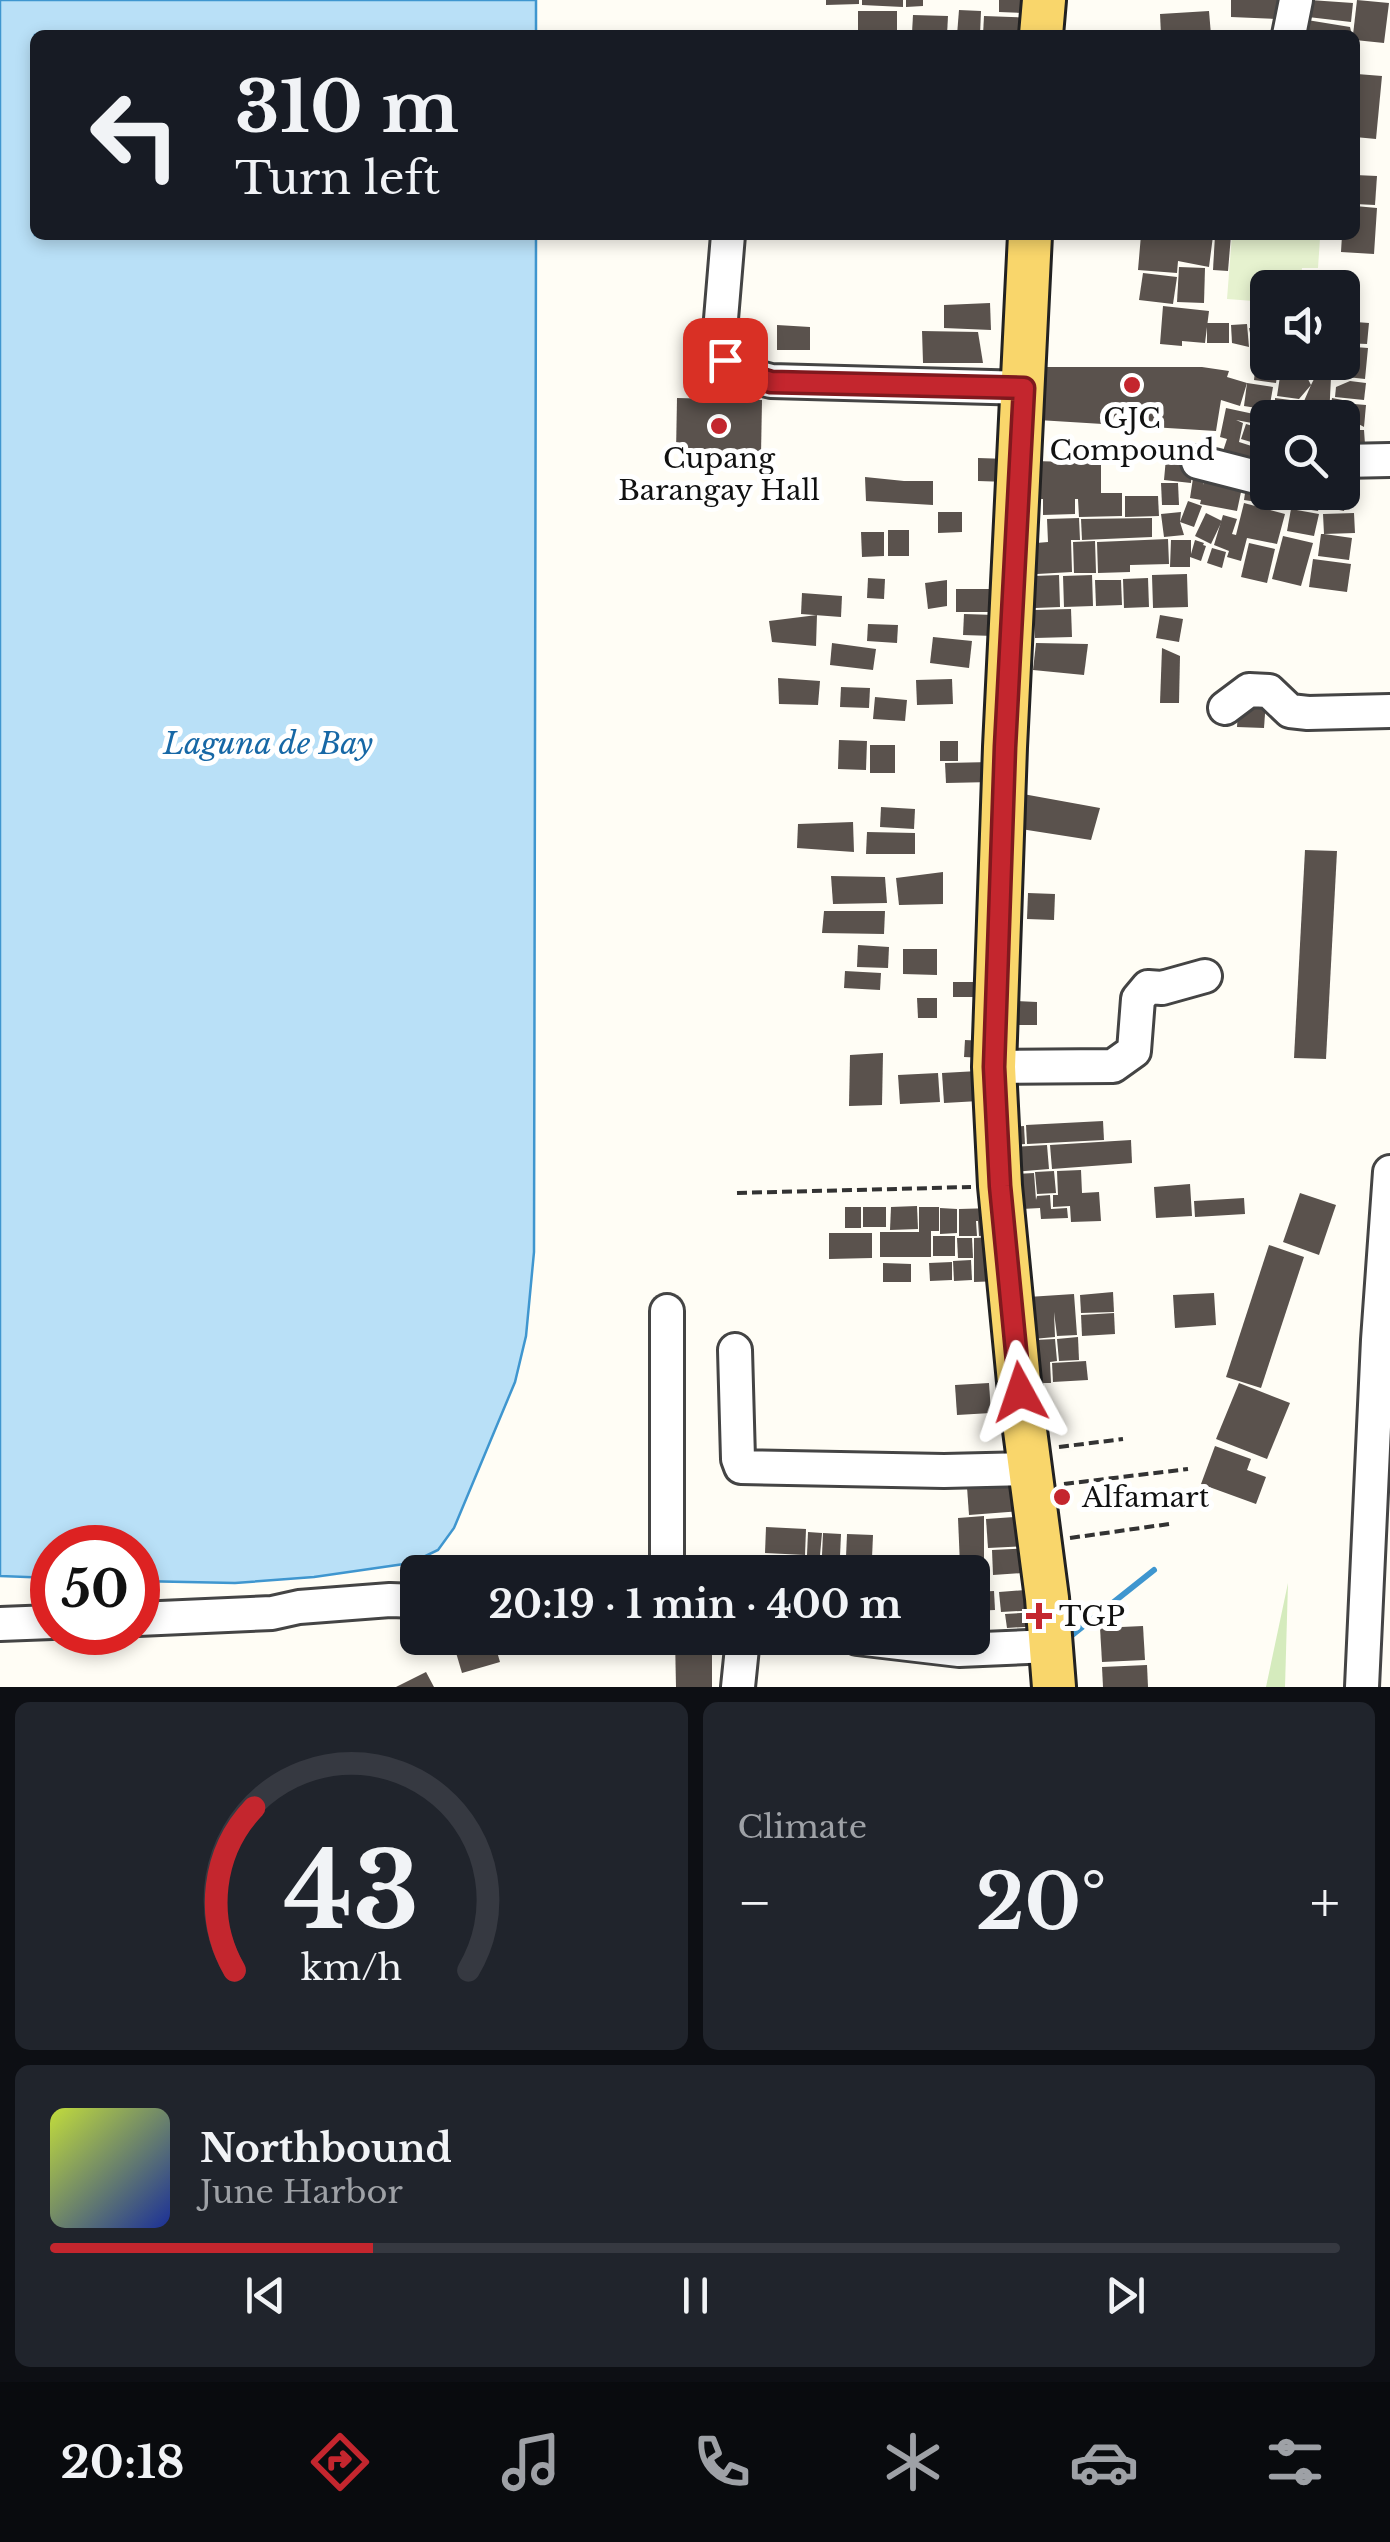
<!DOCTYPE html>
<meta charset="utf-8">
<style>
:root{--surface:#171b24;--page:#20242c;--text:#f1f3f6;--muted:#9ea1a6;--line:#363941;--accent:#c4262e}
body{margin:0;font-family:"Libre Baskerville",serif;background:var(--page);color:var(--text);height:100vh;display:flex;flex-direction:column;font-size:38px;white-space:nowrap}
*{box-sizing:border-box;margin:0}
p{font-size:32px;color:var(--muted)}
.icon{flex:none;width:55px;height:55px;fill:none;stroke:currentColor;stroke-width:2;stroke-linecap:round;stroke-linejoin:round}
.map{position:relative;height:1687px;overflow:hidden}
.panel{display:flex;flex-direction:column;gap:15px;padding:15px;background:#0d0f14;flex:1}
.panel>*{flex:none}
.guide{position:absolute;left:30px;top:30px;width:1330px;height:210px;border-radius:15px;box-shadow:0 5px 15px #0003;background:#171b24;color:var(--text);overflow:hidden}
.buttons{position:absolute;left:1250px;top:270px;display:grid;gap:20px}
.buttons a{display:grid;place-items:center;width:110px;height:110px;border-radius:15px;background:var(--surface);box-shadow:0 5px 15px #0003;font-size:50px}
.speed{position:absolute;left:30px;top:1525px;display:flex;gap:20px;font-size:50px;font-weight:700;text-align:center}
.speed>*{display:grid;place-content:center;width:130px;height:130px;border-radius:50%;background:var(--surface);box-shadow:0 5px 15px #0003;line-height:1}
.speed .limit{border:15px solid #d22;background:#fff;color:#111}
.pin{position:absolute;display:grid;place-items:center;width:85px;height:85px;color:#fff;margin:-42px;border-radius:20px;box-shadow:0 5px 15px #0006}
.me{position:absolute;width:110px;margin:-55px;rotate:355deg;stroke-linejoin:round;filter:drop-shadow(0 0 8px #0008)}
.turn{display:flex;align-items:center;gap:35px;height:210px;padding:0 40px;font-size:45px}
.turn .icon{width:130px;height:130px;stroke-width:2.5}
.turn b{display:block;font-size:70px;line-height:85px}
.big{font-size:75px;font-weight:800;line-height:1.1}
.panel .widget{flex:1;display:flex;flex-direction:column;justify-content:center;gap:15px;min-width:0;padding:0 35px;border-radius:15px;background:var(--page)}
.panel .dial{align-items:center;gap:0}
.dial svg{height:260px;overflow:visible;fill:none;stroke:var(--line);stroke-width:7;stroke-linecap:round;text-anchor:middle}
.dial text{fill:var(--text);stroke:none}
.song{display:flex;align-items:center;gap:30px}
.cover{width:120px;height:120px;border-radius:15px;background:linear-gradient(135deg,hsl(70 70% 55%),hsl(230 70% 35%))}
.played{height:10px;border-radius:5px;background:linear-gradient(90deg,var(--accent) 25%,var(--line) 25%)}
.keys{display:flex;justify-content:space-around;direction:ltr}
.heat{display:flex;justify-content:space-between;align-items:center;font-size:55px;direction:ltr}
.panel .tiles{flex:1;display:grid;gap:15px;grid-template-columns:1fr 1fr}
.widget:last-child{grid-column:span 2}
.trip{position:absolute;left:400px;top:1555px;width:590px;height:100px;border-radius:15px;background:var(--surface);box-shadow:0 5px 15px #0003;font-weight:800;line-height:100px;text-align:center}
.menu{display:flex;height:160px;justify-content:space-around;align-items:center;background:#090b0e;color:var(--muted)}
.menu .icon{width:70px;height:70px}
.menu .on{color:var(--accent)}
.menu b{font-size:45px;color:var(--text)}
.map>svg:first-child{display:block}
.green{fill:#d5ebbd}
.pitch{fill:#e6f2cf}
.water{fill:#b9e0f7;stroke:#3f96cf;stroke-width:2.5}
.lines{fill:none;stroke-linecap:round;stroke-linejoin:round}
.stream{stroke:#3f96cf;stroke-width:6}
.building{fill:#5a524d}
.minor-casing{stroke:#444;stroke-width:38}
.major-casing{stroke:#222;stroke-width:48}
.path{stroke:#333;stroke-width:4;stroke-dasharray:10 5;stroke-linecap:butt}
.minor{stroke:#fff;stroke-width:32}
.major{stroke:#f9d66b;stroke-width:42}
.route-casing{stroke:#7f191e;stroke-width:25}
.route{stroke:#c4262e;stroke-width:18}
.poi-dot{fill:#c4262e;stroke:#fff;stroke-width:4}
.labels{text-anchor:middle;dominant-baseline:central;stroke-width:10;stroke-linejoin:round;paint-order:stroke}
.poi-label{font-size:28px;fill:#111;stroke:#fff}
.water-label{font-size:30px;font-style:italic;fill:#1768a6;stroke:#fff}
</style>
<div class="map">
<svg width="1390" height="1687" viewBox="0 0 1390 1687">
<rect width="100%" height="100%" fill="#fffdf5"/>
<polygon class="green" points="1288,1583 1285,1687 1266,1687"/>
<polygon class="pitch" points="1232,235 1303,235 1320,238 1318,268 1302,268 1300,287 1268,288 1267,302 1227,299"/>
<polygon class="water" points="0,0 536,0 536,35 35,35 35,235 536,235 534,1252 526,1336 515,1382 454,1528 438,1550 411,1563 314,1577 235,1583 138,1581 138,1548 52,1548 52,1578 0,1576"/>
<g class="lines">
<g class="stream">
<polyline points="409,1563 423,1572"/>
<polyline points="1071,1636 1154,1570"/>
</g>
</g>
<g class="building">
<polygon points="826,0 859,0 859,4 826,5"/>
<polygon points="862,0 903,0 903,7 862,5"/>
<polygon points="906,0 923,0 923,6 906,7"/>
<polygon points="999,0 1027,0 1026,13 999,12"/>
<polygon points="1231,0 1277,0 1277,19 1231,17"/>
<polygon points="1310,0 1353,3 1351,22 1308,17"/>
<polygon points="1357,0 1389,3 1384,43 1355,40 1353,35"/>
<polygon points="959,10 981,11 980,35 957,35"/>
<rect x="858" y="11" width="39" height="23"/>
<polygon points="1209,11 1211,35 1161,35 1160,14"/>
<polygon points="913,15 948,16 947,35 912,33"/>
<polygon points="984,16 1034,18 1034,35 983,35"/>
<polygon points="1301,19 1350,27 1352,35 1299,35"/>
<polygon points="1357,74 1382,76 1376,139 1355,137"/>
<polygon points="1355,175 1377,176 1375,205 1355,204"/>
<polygon points="1355,206 1377,208 1374,254 1341,252 1342,235 1355,235"/>
<polygon points="1141,235 1213,236 1209,267 1178,261 1177,273 1138,270"/>
<polygon points="1215,235 1231,235 1228,271 1213,270"/>
<polygon points="1179,267 1205,268 1204,303 1177,302"/>
<polygon points="1143,273 1177,277 1173,304 1139,300"/>
<polygon points="990,303 991,330 944,328 944,305"/>
<polygon points="1163,306 1209,311 1205,343 1182,341 1182,346 1160,344"/>
<polygon points="1255,311 1268,314 1268,328 1252,324"/>
<polygon points="1342,321 1369,323 1367,344 1342,343"/>
<rect x="1207" y="323" width="22" height="20"/>
<polygon points="1247,324 1249,347 1232,343 1231,325"/>
<polygon points="777,325 810,327 810,350 777,350"/>
<polygon points="1249,328 1268,332 1268,351 1253,348"/>
<polygon points="922,331 978,332 983,363 923,363"/>
<polygon points="1342,346 1368,348 1365,379 1338,376 1339,362 1342,362"/>
<polygon points="1257,352 1268,354 1268,362 1279,362 1276,383 1254,380"/>
<polygon points="1283,362 1305,362 1303,371 1282,367"/>
<rect x="1310" y="362" width="25" height="12"/>
<polygon points="1040,367 1202,367 1229,371 1227,377 1247,383 1240,406 1221,400 1216,431 1038,420"/>
<polygon points="1281,370 1305,373 1311,385 1315,377 1331,377 1329,418 1276,418 1275,412 1298,415 1311,385 1299,399 1277,396"/>
<polygon points="1350,381 1366,383 1364,400 1335,397 1336,387"/>
<polygon points="1247,383 1273,387 1269,410 1244,406"/>
<polygon points="677,398 762,400 761,455 676,453"/>
<polygon points="1275,398 1298,401 1294,411 1275,412"/>
<polygon points="1332,398 1353,402 1350,420 1342,418 1329,418"/>
<polygon points="1354,404 1366,405 1364,427 1353,421"/>
<polygon points="1226,408 1263,416 1257,424 1236,420 1243,423 1239,442 1261,449 1253,471 1220,460 1227,439 1220,437"/>
<polygon points="1271,412 1273,418 1268,418 1268,433 1262,447 1255,442 1260,426"/>
<polygon points="1342,422 1353,424 1352,430 1364,430 1366,459 1342,460 1342,442 1351,442 1342,440"/>
<polygon points="1246,424 1256,427 1251,442 1241,439"/>
<polygon points="978,458 1008,459 1008,482 978,481"/>
<polygon points="1166,458 1193,461 1191,483 1164,480"/>
<polygon points="1035,461 1101,463 1101,493 1122,493 1122,516 1079,517 1078,499 1075,499 1075,514 1043,515 1043,499 1035,499"/>
<polygon points="1195,465 1206,467 1203,485 1208,470 1244,478 1237,511 1200,504 1201,500 1190,498"/>
<polygon points="1342,468 1354,471 1344,511 1324,507 1327,492 1342,492"/>
<polygon points="865,477 904,481 933,481 933,505 866,501"/>
<polygon points="1247,480 1268,492 1322,494 1318,511 1244,500"/>
<polygon points="1161,483 1178,483 1179,505 1162,505"/>
<polygon points="1125,496 1158,496 1159,516 1125,517"/>
<polygon points="1188,501 1202,506 1194,527 1180,522 1184,535 1164,537 1161,514 1181,512 1180,522"/>
<polygon points="1244,503 1285,514 1277,544 1247,538 1241,561 1227,557 1229,551 1214,545 1223,515 1237,519 1232,534 1236,535"/>
<polygon points="1291,509 1319,514 1314,536 1287,531"/>
<polygon points="938,512 962,512 962,532 938,533"/>
<polygon points="1206,513 1222,521 1211,544 1195,536"/>
<polygon points="1354,513 1355,533 1324,534 1352,538 1349,560 1318,556 1321,534 1324,534 1323,514"/>
<polygon points="1079,518 1080,540 1071,540 1072,572 1037,574 1036,543 1048,542 1047,519"/>
<polygon points="1152,518 1152,537 1082,540 1081,519"/>
<rect x="888" y="530" width="21" height="26"/>
<polygon points="861,532 884,532 884,556 862,557"/>
<polygon points="1283,536 1313,543 1301,586 1272,579"/>
<polygon points="1168,539 1169,564 1130,565 1130,572 1098,573 1097,542"/>
<polygon points="1171,540 1191,540 1191,554 1195,540 1204,543 1203,545 1206,546 1201,561 1190,557 1190,567 1170,567"/>
<polygon points="1095,541 1096,573 1074,573 1073,542"/>
<polygon points="1249,543 1275,549 1267,583 1241,577"/>
<polygon points="1212,548 1226,552 1222,568 1207,563"/>
<polygon points="1313,559 1351,564 1347,592 1309,587"/>
<polygon points="1187,574 1188,607 1153,608 1152,575"/>
<polygon points="1059,575 1060,607 1035,608 1034,576"/>
<polygon points="1092,575 1093,606 1064,607 1063,576"/>
<polygon points="868,578 885,579 884,599 867,598"/>
<polygon points="1148,578 1149,607 1124,608 1123,579"/>
<polygon points="947,580 947,606 928,609 925,583"/>
<polygon points="1095,580 1121,580 1122,605 1096,606"/>
<rect x="956" y="589" width="41" height="23"/>
<polygon points="802,593 842,596 841,617 801,614"/>
<polygon points="1071,609 1072,637 1035,638 1034,610"/>
<polygon points="964,614 995,615 994,636 963,635"/>
<polygon points="817,615 816,646 772,642 769,621"/>
<polygon points="1160,615 1183,619 1179,642 1156,638"/>
<polygon points="868,624 898,625 897,643 867,641"/>
<polygon points="933,637 972,641 969,668 930,663"/>
<polygon points="832,643 876,649 873,670 830,665"/>
<polygon points="1036,643 1088,644 1084,675 1033,670"/>
<polygon points="1162,648 1180,656 1179,703 1160,703"/>
<polygon points="778,678 820,681 818,705 779,704"/>
<polygon points="952,679 953,704 917,705 916,680"/>
<polygon points="841,687 870,688 869,708 840,707"/>
<polygon points="875,697 907,700 905,721 873,719"/>
<polygon points="1239,698 1266,700 1264,728 1237,727"/>
<polygon points="839,740 867,741 866,770 838,769"/>
<rect x="940" y="741" width="18" height="20"/>
<rect x="870" y="745" width="25" height="28"/>
<polygon points="991,762 992,782 946,783 945,763"/>
<polygon points="1023,794 1100,808 1091,840 1015,828"/>
<polygon points="881,807 915,809 914,829 880,827"/>
<polygon points="853,822 854,852 797,848 798,824"/>
<polygon points="867,832 915,833 915,854 866,854"/>
<polygon points="1305,850 1337,851 1326,1059 1294,1058"/>
<polygon points="943,872 943,904 899,905 896,878"/>
<polygon points="831,876 885,877 887,903 833,904"/>
<polygon points="1028,893 1055,894 1054,920 1027,919"/>
<polygon points="824,911 885,911 884,934 822,933"/>
<polygon points="858,945 889,947 888,968 857,967"/>
<polygon points="903,949 937,949 937,975 903,974"/>
<polygon points="845,971 881,973 880,990 844,988"/>
<rect x="953" y="982" width="38" height="15"/>
<polygon points="917,998 937,998 937,1018 918,1018"/>
<polygon points="1015,1001 1037,1002 1037,1025 1015,1025"/>
<polygon points="965,1040 987,1041 986,1058 964,1057"/>
<polygon points="883,1053 882,1105 849,1106 850,1055"/>
<polygon points="978,1071 979,1101 944,1103 942,1073"/>
<polygon points="938,1073 940,1102 900,1104 898,1075"/>
<polygon points="1103,1121 1104,1140 1027,1144 1026,1125"/>
<polygon points="1024,1126 1025,1144 1012,1145 1011,1127"/>
<polygon points="1131,1140 1132,1163 1052,1169 1050,1145"/>
<polygon points="1047,1145 1049,1169 1014,1172 1012,1147"/>
<polygon points="1081,1170 1082,1193 1099,1192 1101,1221 1071,1222 1070,1206 1053,1207 1053,1195 1058,1195 1057,1171"/>
<polygon points="1054,1171 1056,1193 1037,1194 1035,1172"/>
<polygon points="1034,1173 1036,1200 1037,1196 1050,1195 1051,1209 1067,1208 1068,1218 1041,1219 1040,1208 1022,1209 1016,1174"/>
<polygon points="1190,1184 1192,1216 1156,1218 1154,1187"/>
<polygon points="1300,1193 1336,1205 1319,1255 1283,1242"/>
<polygon points="1244,1198 1245,1214 1195,1217 1194,1201"/>
<polygon points="917,1206 918,1229 890,1230 891,1207"/>
<rect x="845" y="1207" width="16" height="21"/>
<rect x="863" y="1207" width="23" height="20"/>
<polygon points="919,1207 939,1207 939,1231 931,1231 931,1257 880,1257 880,1232 919,1232"/>
<polygon points="940,1208 957,1209 957,1233 940,1234"/>
<polygon points="994,1208 997,1235 979,1236 978,1221 976,1221 977,1236 959,1236 959,1209"/>
<polygon points="829,1233 872,1233 872,1258 829,1259"/>
<rect x="933" y="1236" width="22" height="20"/>
<polygon points="997,1237 1001,1281 974,1282 974,1238"/>
<polygon points="957,1238 972,1238 973,1258 958,1258"/>
<polygon points="1269,1245 1304,1257 1261,1388 1226,1377"/>
<polygon points="971,1260 972,1280 954,1281 953,1261"/>
<polygon points="952,1262 952,1280 930,1281 929,1263"/>
<polygon points="883,1263 911,1264 911,1282 883,1282"/>
<polygon points="1113,1292 1114,1312 1081,1313 1080,1295"/>
<polygon points="1214,1293 1216,1325 1175,1328 1173,1295"/>
<polygon points="1074,1294 1077,1335 1057,1336 1054,1312 1055,1337 1033,1339 1028,1297"/>
<polygon points="1114,1313 1115,1334 1082,1336 1081,1315"/>
<polygon points="1078,1337 1079,1360 1059,1361 1057,1339"/>
<polygon points="1055,1339 1057,1361 1050,1362 1051,1383 1040,1383 1039,1362 1036,1362 1035,1340"/>
<polygon points="1086,1361 1088,1380 1053,1382 1052,1363"/>
<polygon points="989,1383 991,1413 957,1415 955,1385"/>
<polygon points="1239,1383 1290,1403 1267,1459 1216,1439"/>
<polygon points="1215,1446 1251,1459 1247,1470 1266,1477 1256,1504 1201,1484"/>
<polygon points="1018,1484 1020,1511 969,1515 967,1487"/>
<polygon points="984,1516 984,1564 960,1565 958,1518"/>
<polygon points="1029,1516 1031,1546 988,1548 986,1519"/>
<polygon points="766,1527 806,1529 805,1555 765,1553"/>
<polygon points="808,1532 822,1533 820,1555 807,1555"/>
<polygon points="823,1533 841,1534 840,1556 822,1555"/>
<polygon points="847,1534 873,1535 872,1558 846,1557"/>
<polygon points="1035,1548 1036,1572 993,1575 992,1550"/>
<polygon points="1038,1589 1039,1610 1001,1612 999,1592"/>
<polygon points="994,1591 995,1610 972,1611 972,1592"/>
<polygon points="1040,1612 1041,1626 1007,1628 1005,1614"/>
<polygon points="1143,1626 1145,1660 1102,1662 1100,1628"/>
<polygon points="458,1638 493,1638 500,1662 462,1673 452,1639"/>
<polygon points="675,1638 712,1638 712,1687 676,1687"/>
<polygon points="1147,1665 1148,1687 1103,1687 1102,1667"/>
<polygon points="426,1672 434,1687 396,1687"/>
</g>
<g class="lines">
<g class="minor-casing">
<g id="minor">
<polyline points="1289,35 1296,0"/>
<polyline points="728,235 720,331 725,360 752,376 771,381 1024,388"/>
<polyline points="1342,461 1390,460"/>
<polyline points="1198,462 1268,480"/>
<polyline points="1225,708 1249,690 1269,691 1290,711 1308,713 1390,711"/>
<polyline points="994,1067 1113,1066 1134,1051 1138,999 1148,987 1162,988 1205,976"/>
<polyline points="667,1311 667,1572"/>
<polyline points="735,1350 738,1459 741,1467 944,1471 1029,1469"/>
<polyline points="138,1619 272,1613 299,1607 390,1600 418,1601"/>
<polyline points="0,1624 52,1622"/>
<polyline points="857,1638 959,1650 1051,1646"/>
<polyline points="738,1687 743,1638"/>
<polyline points="1362,1687 1378,1340 1390,1172"/>
</g>
</g>
<g class="major-casing">
<g id="major">
<polyline points="1041,35 1044,0"/>
<polyline points="1030,235 1005,747 994,1067 1000,1186 1020,1392 1047,1598 1054,1687"/>
</g>
</g>
<g class="path">
<polyline points="737,1193 971,1187"/>
<polyline points="1059,1447 1123,1439"/>
<polyline points="1064,1484 1188,1469"/>
<polyline points="1070,1538 1169,1524"/>
</g>
<use href="#minor" class="minor"/>
<use href="#major" class="major"/>
</g>
<g class="lines">
<g class="route-casing">
<polyline id="route" points="725,360 752,376 771,382 1024,388 1005,747 994,1067 1000,1186 1020,1392"/>
</g>
<use href="#route" class="route"/>
</g>
<g class="poi-dot">
<circle cx="1132" cy="385" r="10"/>
<circle cx="719" cy="426" r="10"/>
<circle cx="1062" cy="1497" r="10"/>
<path d="M1034 1601h10v10h10v10h-10v10h-10v-10h-10v-10h10z"/>
</g>
<g class="labels">
<g class="poi-label">
<text x="1132" y="418">GJC<tspan x="1132" dy="32">Compound</tspan></text>
<text x="719" y="458">Cupang<tspan x="719" dy="32">Barangay Hall</tspan></text>
<text x="1082" y="1497" text-anchor="start">Alfamart</text>
<text x="1059" y="1616" text-anchor="start">TGP</text>
</g>
<g class="water-label">
<text x="268" y="743">Laguna de Bay</text>
</g>
</g>
</svg>
<div class="buttons">
<a><svg class="icon" aria-label="sound" viewBox="0 0 24 24"><path d="M4 9h4l5-4v14l-5-4H4zM17 9q2 3 0 6"/></svg></a>
<a><svg class="icon" aria-label="search" viewBox="0 0 24 24"><circle cx="10" cy="10" r="6"/><path d="M15 15l6 6"/></svg></a>
</div>
<div class="speed"><div class="limit">50</div></div>
<div class="pin" style="left:725px;top:360px;background:#d93025"><svg class="icon" aria-label="arrive" viewBox="0 0 24 24"><path d="M6 21V4h12l-3 4 3 4H6"/></svg></div>
<svg class="me" style="left:1020px;top:1392px" viewBox="-20 -20 40 40"><path d="M0-17L14 15 0 8-14 15z" fill="#c4262e" stroke="#fff" stroke-width="4"/></svg>
<div class="trip">20:19 · 1 min · 400 m</div>
<div class="guide">
<div class="turn"><svg class="icon" aria-label="left" viewBox="0 0 24 24"><path d="M17 20v-9H6M10 6l-5 5 5 5"/></svg><div><b>310 m</b>Turn left</div></div>
</div>
</div>
<section class="panel">
<div class="tiles">
<div class="widget dial"><svg viewBox="0 0 100 80">
<path d="M14 69A42 42 0 1 1 86 69"/>
<path d="M14 69A42 42 0 0 1 20 19" stroke="#c4262e"/>
<text x="50" y="56" font-size="32" font-weight="700">43</text>
<text x="50" y="72" font-size="11">km/h</text>
</svg></div>
<div class="widget"><p>Climate</p>
<div class="heat"><a>−</a><b class="big">20°</b><a>+</a></div>
</div>
<div class="widget">
<div class="song"><i class="cover"></i><div><b>Northbound</b><p>June Harbor</p></div></div>
<div class="played"></div>
<div class="keys"><svg class="icon" aria-label="previous" viewBox="0 0 24 24"><path d="M18 5L8 12l10 7zM5 5v14"/></svg><svg class="icon" aria-label="pause" viewBox="0 0 24 24"><path d="M8 5v14M16 5v14"/></svg><svg class="icon" aria-label="next" viewBox="0 0 24 24"><path d="M6 5l10 7-10 7zM19 5v14"/></svg></div>
</div>
</div>
</section>
<nav class="menu">
<b>20:18</b>
<svg class="icon on" aria-label="directions" viewBox="0 0 24 24"><path d="M12 3l9 9-9 9-9-9zM9 14v-3h6M13 9l2 2-2 2"/></svg>
<svg class="icon" aria-label="music" viewBox="0 0 24 24"><path d="M9 18V5l10-2v13"/><circle cx="6" cy="18" r="3"/><circle cx="16" cy="16" r="3"/></svg>
<svg class="icon" aria-label="phone" viewBox="0 0 24 24"><path d="M5 4h4l2 5-3 2q2 4 5 5l2-3 5 2v4C11 20 4 13 5 4z"/></svg>
<svg class="icon" aria-label="climate" viewBox="0 0 24 24"><path d="M12 3v18M4 7l16 10M4 17L20 7"/></svg>
<svg class="icon" aria-label="car" viewBox="0 0 24 24"><path d="M5 17H2v-5l4-1 3-4h7l3 4 3 1v5h-3M9 17h6M6 11h13"/><circle cx="7" cy="17" r="2"/><circle cx="17" cy="17" r="2"/></svg>
<svg class="icon" aria-label="filters" viewBox="0 0 24 24"><path d="M4 7h16M4 17h16"/><circle cx="9" cy="7" r="2"/><circle cx="15" cy="17" r="2"/></svg>
</nav>
